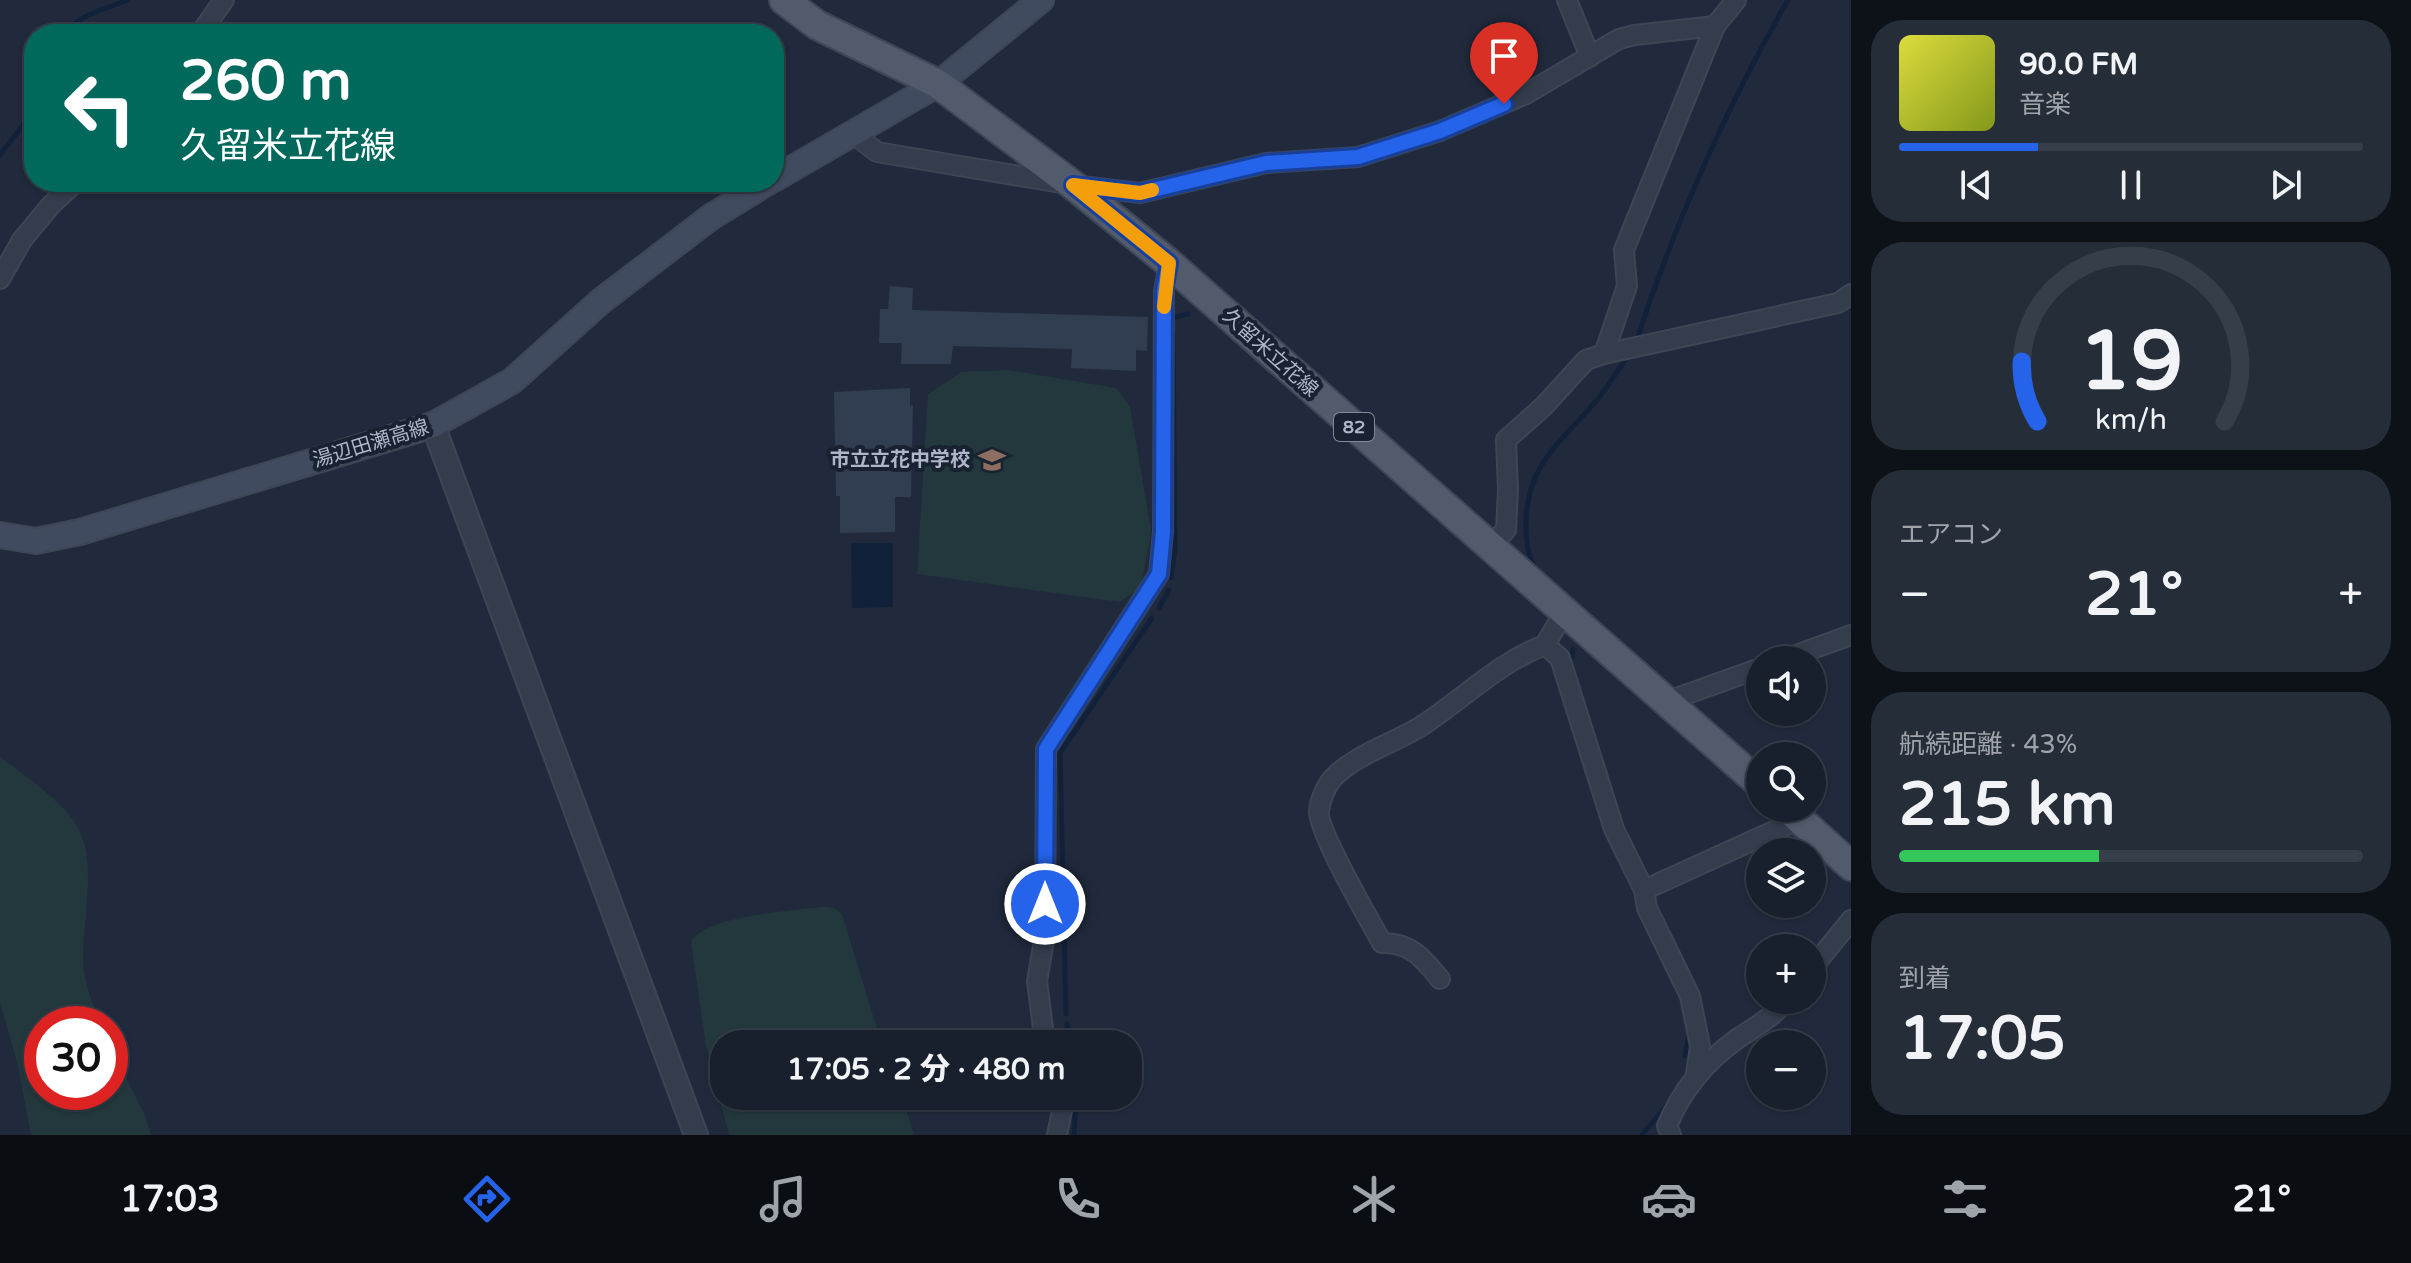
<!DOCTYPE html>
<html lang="ja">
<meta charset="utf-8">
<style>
:root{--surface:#18202d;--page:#252d39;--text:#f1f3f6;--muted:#9fa3aa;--line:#363e49;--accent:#2563eb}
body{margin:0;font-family:"Varela Round","Noto Sans JP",sans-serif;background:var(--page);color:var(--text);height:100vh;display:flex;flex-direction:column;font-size:30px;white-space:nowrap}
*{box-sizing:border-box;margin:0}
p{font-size:26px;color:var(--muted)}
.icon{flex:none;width:44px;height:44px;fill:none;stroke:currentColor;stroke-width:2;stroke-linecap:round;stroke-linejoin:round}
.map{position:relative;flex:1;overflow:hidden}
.panel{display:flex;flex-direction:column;gap:20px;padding:20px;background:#0d1219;width:560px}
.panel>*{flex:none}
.guide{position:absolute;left:24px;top:24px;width:760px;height:168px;border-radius:32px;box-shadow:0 2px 6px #0004,0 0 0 2px var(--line);background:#00695c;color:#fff;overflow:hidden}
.tools{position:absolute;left:1746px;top:646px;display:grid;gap:16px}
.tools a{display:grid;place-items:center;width:80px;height:80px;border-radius:50%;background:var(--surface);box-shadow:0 2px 6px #0004,0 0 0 2px var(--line);font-size:40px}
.speed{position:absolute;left:24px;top:1006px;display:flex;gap:16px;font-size:40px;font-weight:700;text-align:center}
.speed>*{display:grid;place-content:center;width:104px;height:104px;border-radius:50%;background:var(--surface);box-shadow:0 2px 6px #0004,0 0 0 2px var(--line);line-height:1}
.speed .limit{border:12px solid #d22;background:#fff;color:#111}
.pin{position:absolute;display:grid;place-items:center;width:68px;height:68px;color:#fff;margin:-82px -34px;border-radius:50% 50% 50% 0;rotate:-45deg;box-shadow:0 0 8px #0007}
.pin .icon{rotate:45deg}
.me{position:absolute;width:88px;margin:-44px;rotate:0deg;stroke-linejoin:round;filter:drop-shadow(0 0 6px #0008)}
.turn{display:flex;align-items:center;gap:28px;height:168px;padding:0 24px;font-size:36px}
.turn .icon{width:104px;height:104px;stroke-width:2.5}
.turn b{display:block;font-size:56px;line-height:68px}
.big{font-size:60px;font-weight:800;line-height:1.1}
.panel .widget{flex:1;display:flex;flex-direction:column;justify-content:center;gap:12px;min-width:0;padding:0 28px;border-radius:32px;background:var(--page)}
.panel .dial{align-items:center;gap:0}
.dial svg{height:208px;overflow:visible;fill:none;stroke:var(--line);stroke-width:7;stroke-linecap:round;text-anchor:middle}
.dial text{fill:var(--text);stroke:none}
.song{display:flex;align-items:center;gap:24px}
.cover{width:96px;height:96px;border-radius:12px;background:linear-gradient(135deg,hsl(60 70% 55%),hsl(70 70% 35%))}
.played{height:8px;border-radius:4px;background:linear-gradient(90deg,var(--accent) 30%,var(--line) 30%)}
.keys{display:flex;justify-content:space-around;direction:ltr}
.heat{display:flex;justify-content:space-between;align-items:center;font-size:44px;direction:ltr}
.charge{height:12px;border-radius:6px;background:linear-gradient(90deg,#34c759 43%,var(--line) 0)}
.trip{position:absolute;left:710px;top:1030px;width:432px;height:80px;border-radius:32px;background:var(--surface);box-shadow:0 2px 6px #0004,0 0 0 2px var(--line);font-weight:800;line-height:80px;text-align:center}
.dock{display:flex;height:128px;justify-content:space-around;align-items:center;background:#0a0d12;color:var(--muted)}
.dock .icon{width:56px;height:56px}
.dock .active{color:var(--accent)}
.dock b{font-size:36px;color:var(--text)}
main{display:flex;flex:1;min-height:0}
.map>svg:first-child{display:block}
.green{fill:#22383d}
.water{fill:#12213a}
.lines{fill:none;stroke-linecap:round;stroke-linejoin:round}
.stream{stroke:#12213a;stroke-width:5}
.building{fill:#313e52}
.minor-casing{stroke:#3d4655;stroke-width:22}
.tertiary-casing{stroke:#3d4655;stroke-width:26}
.secondary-casing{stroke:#3d4655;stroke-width:28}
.primary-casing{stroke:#3d4655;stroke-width:32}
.minor{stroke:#333d4c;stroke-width:18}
.tertiary{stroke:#333d4c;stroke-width:22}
.secondary{stroke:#414b5f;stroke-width:24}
.primary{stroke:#515b6c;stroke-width:28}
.route-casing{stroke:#184099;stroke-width:20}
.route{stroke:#2563eb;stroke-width:14}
.slow{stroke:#f59e0b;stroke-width:14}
.labels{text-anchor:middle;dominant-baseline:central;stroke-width:8;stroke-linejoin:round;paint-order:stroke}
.shield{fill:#192230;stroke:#818a9a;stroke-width:2}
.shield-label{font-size:18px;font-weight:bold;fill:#aeb7c8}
.street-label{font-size:20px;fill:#aeb7c8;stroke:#192230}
.poi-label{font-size:20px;font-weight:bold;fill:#aeb7c8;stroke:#192230;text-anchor:end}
</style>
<main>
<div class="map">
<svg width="1851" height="1135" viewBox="0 0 1851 1135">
<rect width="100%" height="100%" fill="#202a3c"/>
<g class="green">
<polygon points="1008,370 1116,388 1130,407 1151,531 1143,577 1138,589 1120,602 917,574 928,394 961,372"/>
<path d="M 0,757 C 22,773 64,803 77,826 C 100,865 79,929 84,972 C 87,990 93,1007 101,1024 L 42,1024 L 42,1092 L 110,1092 L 110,1045 L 145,1116 L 151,1135 L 31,1135 L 18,1066 L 0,1002 Z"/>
<path d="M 823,907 L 834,908 L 842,914 L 874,1019 L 884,1044 L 724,1044 L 724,1096 L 902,1096 L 914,1135 L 729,1135 L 706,1046 L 691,941 C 709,915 791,911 823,907 Z"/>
</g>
<polygon class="water" points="851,543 893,543 893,607 852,608"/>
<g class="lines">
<g class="stream">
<path d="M 66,34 C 77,14 108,9 127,0"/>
<polyline points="0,155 34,111"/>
<polyline points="1172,321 1172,318 1188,314"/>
<path d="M 1636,342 C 1675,223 1726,108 1788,0"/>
<path d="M 1536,571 C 1528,555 1526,543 1526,524 C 1526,461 1566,439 1601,395 C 1611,382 1620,367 1629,354"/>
<polyline points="1171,578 1175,549 1173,335"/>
<polyline points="1159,608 1169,590"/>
<polyline points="1572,657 1573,649"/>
<polyline points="1066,1014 1060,753 1152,618"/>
<polyline points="1067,1024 1070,1044"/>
<polyline points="1685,1056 1690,1029"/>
<polyline points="1074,1135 1076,1096"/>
<polyline points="1642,1135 1667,1105"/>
</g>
</g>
<g class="building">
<polygon points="890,286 913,288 912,310 1148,317 1147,351 1136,350 1136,371 1071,368 1072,349 953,346 951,364 901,364 902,343 879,343 880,309 888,309"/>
<polygon points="910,388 910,406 913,405 911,497 895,497 895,532 840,533 840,496 836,496 834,392"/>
</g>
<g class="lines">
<g class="minor-casing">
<g id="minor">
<polyline points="1567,0 1590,57"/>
<polyline points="200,34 224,0"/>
<polyline points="851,132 877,152 1073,185 1140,193 1266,163 1358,157 1440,131 1526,94 1619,39 1635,35 1715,26"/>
<polyline points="0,279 22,240 51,205 76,182"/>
<polyline points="1604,354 1627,286 1624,250 1715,26 1736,0"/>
<polyline points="1489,547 1506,530 1508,490 1506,440 1544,406 1586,360 1604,354 1838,303 1851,294"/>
<polyline points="1564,612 1545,645 1560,658 1614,829 1644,890 1647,908 1690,996 1700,1046 1696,1074"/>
<polyline points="1782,660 1851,635"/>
<polyline points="1668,701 1760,668"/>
<polyline points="1644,890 1800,819"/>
<polyline points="1812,968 1851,920"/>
<path d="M 1440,979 C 1423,958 1410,942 1382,943 C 1370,921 1317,830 1319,811 C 1320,800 1326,786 1333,778 C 1356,754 1395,743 1423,725 C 1463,699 1499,662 1545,645"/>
<polyline points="1045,1044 1037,981 1045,935 1046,749 1159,574 1163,532 1164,291 1169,263"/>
<polyline points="1057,1135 1062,1111 1058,1096"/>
<path d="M 1671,1135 L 1667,1126 C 1682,1089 1705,1062 1737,1039 C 1755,1027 1773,1017 1787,1000"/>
</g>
</g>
<g class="tertiary-casing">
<polyline id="tertiary" points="433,425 696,1135"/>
</g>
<g class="secondary-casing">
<g id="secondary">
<polyline points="774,179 938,84 1041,0"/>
<polyline points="0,535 36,541 80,532 433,425 512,381 601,301 711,217 768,182"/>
</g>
</g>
<g class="primary-casing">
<g id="primary">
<polyline points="784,0 817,25 938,84 1073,185 1169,263 1760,784"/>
<polyline points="1787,808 1851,866"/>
</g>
</g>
<use href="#minor" class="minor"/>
<use href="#tertiary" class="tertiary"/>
<use href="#secondary" class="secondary"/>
<use href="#primary" class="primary"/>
</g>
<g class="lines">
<g class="route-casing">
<polyline id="route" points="1045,904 1046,749 1159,574 1163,532 1164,291 1169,263 1073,185 1140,193 1266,163 1358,157 1440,131 1504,104"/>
</g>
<use href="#route" class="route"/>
<polyline class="slow" points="1152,190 1140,193 1073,185 1169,263 1164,307"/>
</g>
<defs>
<g id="school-bare" transform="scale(2.16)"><path d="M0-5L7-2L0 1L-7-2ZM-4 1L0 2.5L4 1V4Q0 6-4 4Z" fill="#8d6e63" stroke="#192230" stroke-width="2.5" paint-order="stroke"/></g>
</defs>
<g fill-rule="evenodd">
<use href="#school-bare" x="992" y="460"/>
</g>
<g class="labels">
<rect class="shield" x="1334" y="413" width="40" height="28" rx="6"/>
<g class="shield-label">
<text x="1354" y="427">82</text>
</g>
<g class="street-label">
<text transform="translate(1270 353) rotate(42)">久留米立花線</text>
<text transform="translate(371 444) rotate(-17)">湯辺田瀬高線</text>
</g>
<g class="poi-label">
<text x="970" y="460">市立立花中学校</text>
</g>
</g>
</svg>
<div class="tools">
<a><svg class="icon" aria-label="sound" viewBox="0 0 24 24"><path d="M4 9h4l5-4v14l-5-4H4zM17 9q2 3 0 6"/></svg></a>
<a><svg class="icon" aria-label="search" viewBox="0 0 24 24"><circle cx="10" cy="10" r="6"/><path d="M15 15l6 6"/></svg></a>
<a><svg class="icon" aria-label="layers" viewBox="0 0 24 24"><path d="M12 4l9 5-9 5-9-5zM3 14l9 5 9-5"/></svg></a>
<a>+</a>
<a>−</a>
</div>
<div class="speed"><div class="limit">30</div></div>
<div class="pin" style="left:1504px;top:104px;background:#d93025"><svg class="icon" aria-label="arrive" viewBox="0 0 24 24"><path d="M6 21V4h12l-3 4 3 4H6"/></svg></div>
<svg class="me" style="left:1045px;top:904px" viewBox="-20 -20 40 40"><circle r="17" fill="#2563eb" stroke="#fff" stroke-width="3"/><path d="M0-11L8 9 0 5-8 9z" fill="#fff"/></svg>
<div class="trip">17:05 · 2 分 · 480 m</div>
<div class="guide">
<div class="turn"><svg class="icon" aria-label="left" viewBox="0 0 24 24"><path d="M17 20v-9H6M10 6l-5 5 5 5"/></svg><div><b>260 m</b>久留米立花線</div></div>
</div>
</div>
<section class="panel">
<div class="widget">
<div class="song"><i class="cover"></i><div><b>90.0 FM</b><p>音楽</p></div></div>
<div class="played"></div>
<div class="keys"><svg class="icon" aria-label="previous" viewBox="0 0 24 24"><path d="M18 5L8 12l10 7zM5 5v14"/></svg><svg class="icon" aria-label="pause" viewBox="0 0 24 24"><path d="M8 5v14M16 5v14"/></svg><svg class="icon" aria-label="next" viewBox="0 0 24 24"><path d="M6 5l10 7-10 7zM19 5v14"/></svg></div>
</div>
<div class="widget dial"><svg viewBox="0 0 100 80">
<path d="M14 69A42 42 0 1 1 86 69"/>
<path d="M14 69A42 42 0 0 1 8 46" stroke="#2563eb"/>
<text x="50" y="56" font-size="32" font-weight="700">19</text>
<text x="50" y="72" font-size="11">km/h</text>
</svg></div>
<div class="widget"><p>エアコン</p>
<div class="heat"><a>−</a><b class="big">21°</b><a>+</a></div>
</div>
<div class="widget"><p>航続距離 · 43%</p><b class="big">215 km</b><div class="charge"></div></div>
<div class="widget"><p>到着</p><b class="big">17:05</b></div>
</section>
</main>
<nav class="dock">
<b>17:03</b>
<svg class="icon active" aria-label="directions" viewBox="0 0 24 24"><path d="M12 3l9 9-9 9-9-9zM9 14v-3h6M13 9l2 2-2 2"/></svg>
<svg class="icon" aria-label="music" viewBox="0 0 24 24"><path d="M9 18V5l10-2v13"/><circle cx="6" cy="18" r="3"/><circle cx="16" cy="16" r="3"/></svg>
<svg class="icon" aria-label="phone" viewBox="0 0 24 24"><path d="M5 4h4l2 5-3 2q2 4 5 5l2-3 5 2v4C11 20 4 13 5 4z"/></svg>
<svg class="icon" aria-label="climate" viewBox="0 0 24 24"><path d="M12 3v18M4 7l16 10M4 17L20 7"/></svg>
<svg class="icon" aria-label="car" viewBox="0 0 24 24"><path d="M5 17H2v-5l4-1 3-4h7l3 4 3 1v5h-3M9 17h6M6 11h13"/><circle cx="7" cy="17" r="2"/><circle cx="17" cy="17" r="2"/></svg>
<svg class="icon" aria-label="filters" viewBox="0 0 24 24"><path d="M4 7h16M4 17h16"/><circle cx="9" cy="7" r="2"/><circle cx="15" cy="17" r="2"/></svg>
<b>21°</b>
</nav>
